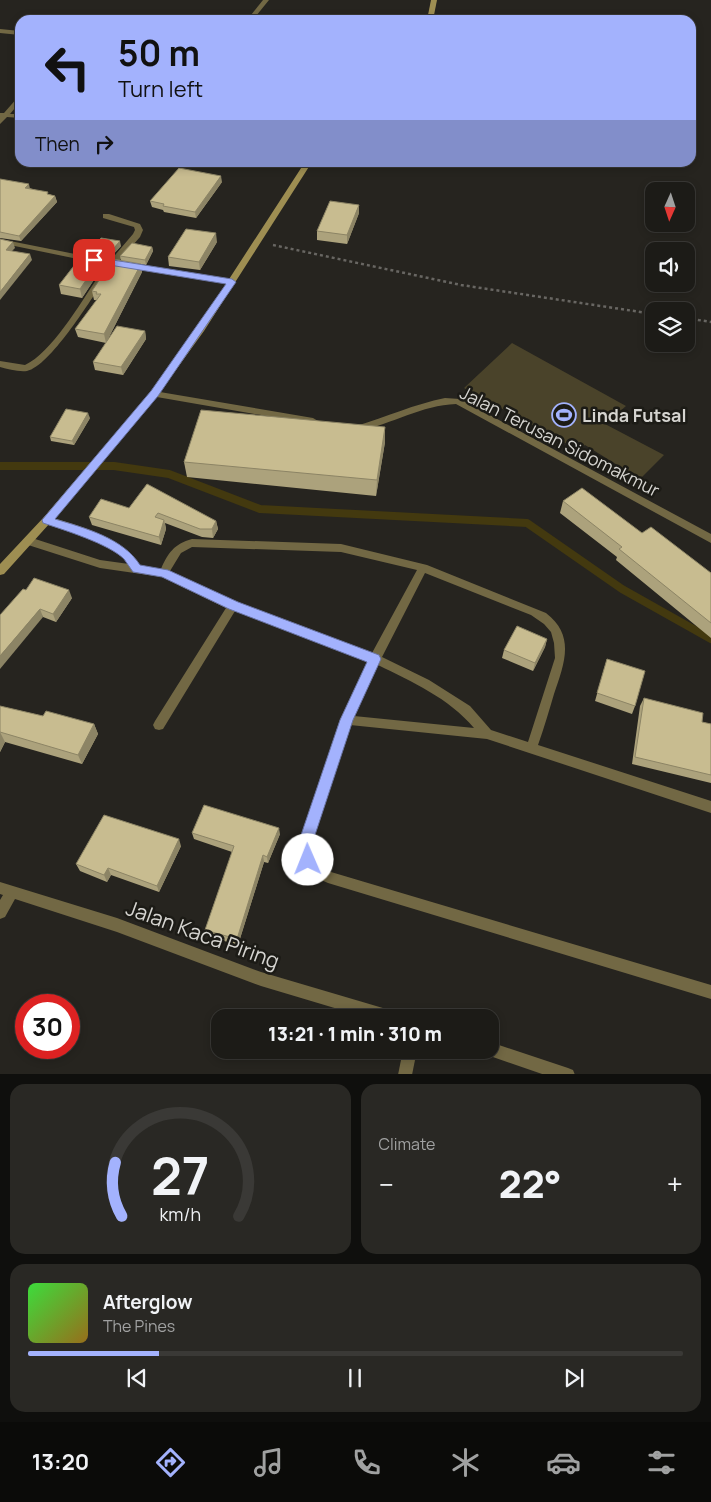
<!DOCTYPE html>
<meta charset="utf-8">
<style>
:root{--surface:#1c1b17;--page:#292824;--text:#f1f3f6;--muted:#a0a1a1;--line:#3a3936;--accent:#a3b2fd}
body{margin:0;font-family:Manrope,sans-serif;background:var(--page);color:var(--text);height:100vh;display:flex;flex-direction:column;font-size:19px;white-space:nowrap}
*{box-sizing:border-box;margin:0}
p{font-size:16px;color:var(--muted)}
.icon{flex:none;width:28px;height:28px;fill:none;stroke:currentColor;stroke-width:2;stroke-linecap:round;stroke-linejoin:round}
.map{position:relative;height:1074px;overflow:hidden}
.details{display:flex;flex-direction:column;gap:10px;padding:10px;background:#0f0f0d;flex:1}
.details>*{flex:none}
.guide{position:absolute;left:15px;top:15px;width:681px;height:152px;border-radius:15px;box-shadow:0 2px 8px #0003,0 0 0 1px var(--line);background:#a3b2fd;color:#111;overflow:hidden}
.needle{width:32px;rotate:183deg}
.tools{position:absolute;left:645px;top:182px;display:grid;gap:10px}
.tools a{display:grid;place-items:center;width:50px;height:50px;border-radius:10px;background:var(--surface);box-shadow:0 2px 8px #0003,0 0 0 1px var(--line);font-size:25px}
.speed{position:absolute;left:15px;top:994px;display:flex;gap:10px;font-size:25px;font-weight:700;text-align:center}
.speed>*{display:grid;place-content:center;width:65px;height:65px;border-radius:50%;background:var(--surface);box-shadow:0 2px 8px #0003,0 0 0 1px var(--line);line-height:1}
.speed .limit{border:8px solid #d22;background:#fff;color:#111}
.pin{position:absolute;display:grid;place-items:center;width:42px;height:42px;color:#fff;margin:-21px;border-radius:10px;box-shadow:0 2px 8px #0006}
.me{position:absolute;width:55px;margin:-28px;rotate:359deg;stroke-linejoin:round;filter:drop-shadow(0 0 4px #0008)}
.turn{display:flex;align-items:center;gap:18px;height:105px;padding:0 20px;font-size:22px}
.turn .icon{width:65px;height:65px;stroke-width:2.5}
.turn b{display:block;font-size:35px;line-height:42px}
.then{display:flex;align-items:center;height:48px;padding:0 20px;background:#0003;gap:10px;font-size:19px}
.big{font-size:38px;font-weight:800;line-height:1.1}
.details .widget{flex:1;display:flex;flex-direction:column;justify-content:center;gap:8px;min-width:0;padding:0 18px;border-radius:15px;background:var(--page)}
.details .dial{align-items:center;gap:0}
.dial svg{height:130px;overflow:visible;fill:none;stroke:var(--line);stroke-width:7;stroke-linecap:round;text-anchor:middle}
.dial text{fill:var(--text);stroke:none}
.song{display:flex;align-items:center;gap:15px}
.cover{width:60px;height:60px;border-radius:8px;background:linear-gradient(135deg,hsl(120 70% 55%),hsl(40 70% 35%))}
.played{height:5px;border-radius:2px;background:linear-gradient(90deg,var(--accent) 20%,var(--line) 20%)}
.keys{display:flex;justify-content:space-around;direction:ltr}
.heat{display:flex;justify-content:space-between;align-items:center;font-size:28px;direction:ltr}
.details .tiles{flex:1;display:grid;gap:10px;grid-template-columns:1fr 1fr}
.widget:last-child{grid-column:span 2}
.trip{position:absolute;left:211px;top:1009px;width:288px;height:50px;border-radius:15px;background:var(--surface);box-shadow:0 2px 8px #0003,0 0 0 1px var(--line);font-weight:800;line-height:50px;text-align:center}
.menu{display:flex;height:80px;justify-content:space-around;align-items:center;background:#0b0b09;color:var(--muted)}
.menu .icon{width:35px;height:35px}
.menu .active{color:var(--accent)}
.menu b{font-size:22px;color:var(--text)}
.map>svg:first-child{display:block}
.green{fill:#4a432a}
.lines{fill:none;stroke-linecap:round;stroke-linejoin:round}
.stream{stroke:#43390f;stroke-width:8}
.path{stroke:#686662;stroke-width:2.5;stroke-dasharray:3 3;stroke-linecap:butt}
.service{fill:#726844;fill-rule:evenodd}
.minor{fill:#726844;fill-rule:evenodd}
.secondary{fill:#9e8e52;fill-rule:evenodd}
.wall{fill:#aca27c}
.shaded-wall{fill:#8c8465}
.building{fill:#c8bc90;stroke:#8c8465}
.route{fill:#a3b2fd;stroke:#6a74a4}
.labels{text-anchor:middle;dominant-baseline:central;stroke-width:5;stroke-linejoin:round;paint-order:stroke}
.poi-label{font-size:18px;font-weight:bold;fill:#d5d4d0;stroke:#1c1b16;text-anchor:start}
.street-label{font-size:18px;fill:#d5d4d0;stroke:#1c1b16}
.near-street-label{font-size:21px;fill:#d5d4d0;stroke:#1c1b16}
</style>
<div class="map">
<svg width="711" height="1075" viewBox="0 0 711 1075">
<rect width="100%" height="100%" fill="#26241f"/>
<polygon class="green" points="512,343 626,406 605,424 664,455 640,479 585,445 578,450 464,388"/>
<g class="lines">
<polyline class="stream" points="0,466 114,466 169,474 260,509 527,523 622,589 711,639"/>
<g class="path">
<polyline points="273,245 461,285 654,314"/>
<polyline points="686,318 711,322"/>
</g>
<g class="service">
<polygon points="154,391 313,418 318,421 313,424 151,396 150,394"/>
<path d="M 445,398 L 460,399 L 711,534 L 711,543 L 456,404 C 422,405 392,424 359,431 L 354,428 L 356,426 C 386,417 415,404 445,398 Z"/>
</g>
<g class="minor">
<polygon points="263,0 269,0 256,16 252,16 251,15"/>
<polygon points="0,29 20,31 20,35 0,33"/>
<polygon points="20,96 20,102 10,114 20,114 20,118 7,117 0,124 0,113 4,113 18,97"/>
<polygon points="103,214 109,214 140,224 143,230 140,237 118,262 231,280 235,282 231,284 114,266 107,272 103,270 107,265 0,243 0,239 110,261 133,234 135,230 134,227 103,218"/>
<path d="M 96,280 L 102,280 L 103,282 C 89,302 50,366 27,371 C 18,372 8,369 0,367 L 0,361 L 25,365 C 51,353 80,304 96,280 Z"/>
<path d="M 47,516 C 79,526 122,536 140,566 L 161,569 C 168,553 174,544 192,539 L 341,544 L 427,565 L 546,613 C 576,636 564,664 554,694 C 549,711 544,728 538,745 L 711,801 L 711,813 L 487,739 L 350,725 L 313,838 C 312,857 316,862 331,872 L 711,985 L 711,999 L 328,883 C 308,875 299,859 301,838 L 340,720 L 368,661 L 235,611 L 163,729 L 159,730 L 155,729 L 153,725 L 155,721 L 226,608 L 162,577 L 100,568 L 25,544 L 24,541 L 25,538 L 29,537 L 100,560 L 129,564 C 113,542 68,531 44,523 L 42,520 ZM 192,547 L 341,552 L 417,570 L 372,653 L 237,603 L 170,571 L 181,553 ZM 425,573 L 531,615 L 544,624 L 551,632 L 554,643 L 555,658 L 528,742 L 491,730 L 470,706 L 429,680 L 382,657 ZM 378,665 C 412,682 449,698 474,728 L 354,716 Z"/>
<polygon points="0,882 117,918 261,972 393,1011 398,1013 400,1018 368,1018 261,986 117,932 15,899 5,917 0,919 0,900 3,895 0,894"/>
<polygon points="490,1042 568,1068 573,1070 575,1075 545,1075 490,1056 485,1054 483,1050 490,1050"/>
<polygon points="403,1050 417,1050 412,1075 398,1075"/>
</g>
<g class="secondary">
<polygon points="431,0 437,0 433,20 427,20"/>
<polygon points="305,162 312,162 204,331 157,396 50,523 4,574 0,575 0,564 44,517 151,392 198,327"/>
</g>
</g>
<g class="wall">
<polygon points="0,179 55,196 57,202 21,241 0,238"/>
<polygon points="222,182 196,218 164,212 163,210 152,207 150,201"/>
<polygon points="359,213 347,244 317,240 317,231"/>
<polygon points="217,242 200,270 169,266 168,257"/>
<polygon points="121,246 109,259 91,255 90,251"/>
<polygon points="152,247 153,251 146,265 141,264 142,272 106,343 145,331 146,339 123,375 95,370 93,362 106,343 78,337 75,329 97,300 94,300 92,291 121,261 120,256"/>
<polygon points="103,266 82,298 61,294 59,285"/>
<polygon points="90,418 74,445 51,441 50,437"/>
<polygon points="385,427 385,442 376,496 187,477 184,462"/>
<polygon points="563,501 642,533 711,573 711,638 616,560 617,557 560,513"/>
<polygon points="129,508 216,521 218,529 213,538 202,537 165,523 166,529 161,545 92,525 89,517"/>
<polygon points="26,590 72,598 56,622 43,617"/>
<polygon points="547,639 545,647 533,671 502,658 504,650"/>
<polygon points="607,659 635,706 632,714 595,701"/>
<polygon points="644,698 702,722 711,724 711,783 632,764 640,706"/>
<polygon points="0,706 43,716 94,724 98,734 82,764 5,742 0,752"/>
<polygon points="192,833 280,834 268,863 264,862 238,945 207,936 205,930 232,852 194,839"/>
<polygon points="181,846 159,892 111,875 107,882 80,871 76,864"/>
</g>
<g class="shaded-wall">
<polygon points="221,176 222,182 196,218 195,212"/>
<polygon points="29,184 30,189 25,188"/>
<polygon points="55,196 57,202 21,241 19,236"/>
<polygon points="359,205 359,213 347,244 347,235"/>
<polygon points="216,233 217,242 200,270 199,262"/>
<polygon points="120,241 121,246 109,259 108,255"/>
<polygon points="13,242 15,248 7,256 6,250"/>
<polygon points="152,247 153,251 146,265 145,260"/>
<polygon points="30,254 32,260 0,300 0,292"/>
<polygon points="101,258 103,266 82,298 80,289"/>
<polygon points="141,264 142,272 106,343 104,334"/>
<polygon points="145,331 146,339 123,375 121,367"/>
<polygon points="88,413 90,418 74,445 72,441"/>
<polygon points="385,427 385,442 376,496 377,480"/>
<polygon points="164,520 166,529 161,545 159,537"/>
<polygon points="216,521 218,529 213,538 212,529"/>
<polygon points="69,590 72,598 56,622 53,614"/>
<polygon points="40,609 43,617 0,669 0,656"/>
<polygon points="547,639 545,647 533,671 535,663"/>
<polygon points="94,724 98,734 82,764 78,755"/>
<polygon points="0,732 5,742 0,752"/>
<polygon points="279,828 280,834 268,863 267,857"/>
<polygon points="179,839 181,846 159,892 157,886"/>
<polygon points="263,855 264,862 238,945 237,939"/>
<polygon points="108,868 111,875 107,882 104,875"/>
</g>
<g class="building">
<polygon points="179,168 221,176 195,212 163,206 164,204 150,201"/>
<polygon points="0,179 29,184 25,188 48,192 47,194 55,196 19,236 0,232"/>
<polygon points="330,201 359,205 347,235 317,231"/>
<polygon points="186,229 216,233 199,262 168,257"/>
<polygon points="101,238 120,241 108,255 90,251"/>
<polygon points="0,239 13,242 6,250 30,254 0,292"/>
<polygon points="132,243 152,247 145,260 120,256"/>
<polygon points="83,254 101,258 80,289 59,285"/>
<polygon points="113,259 141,264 104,334 75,329 101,294 96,294 97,292 92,291"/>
<polygon points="117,326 145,331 121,367 93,362"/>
<polygon points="66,409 88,413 72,441 50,437"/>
<polygon points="201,410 385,427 377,480 184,462"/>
<polygon points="147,484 216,521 212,529 200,529 158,513 155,517 164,520 159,537 89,517 101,499 129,508"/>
<polygon points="582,488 642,533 651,527 711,573 711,623 619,549 622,547 563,501"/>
<polygon points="34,578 69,590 53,614 40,609 0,656 0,615 23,589 26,590"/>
<polygon points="517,626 547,639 535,663 504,650"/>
<polygon points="607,659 645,671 635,706 597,693"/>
<polygon points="644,698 703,713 702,722 711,724 711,775 635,757"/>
<polygon points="0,706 43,716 46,711 94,724 78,755 0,732"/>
<polygon points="204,805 279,828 267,857 263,855 237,939 205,930 234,846 192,833"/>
<polygon points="104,815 179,839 157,886 108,868 104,875 76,864"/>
</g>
<path class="route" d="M 94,257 L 232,279 L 236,282 L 158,396 L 55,519 C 85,528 123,538 140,565 L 168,570 L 238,602 L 379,655 L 381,659 L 353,720 L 314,838 L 312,851 L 315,860 L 313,865 L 308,867 L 303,865 L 298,851 L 300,838 L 340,720 L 367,662 L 229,609 L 162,577 L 133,572 C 130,568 127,563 124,559 C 109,544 64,530 43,523 L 42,520 L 151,391 L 226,284 L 91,262 L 91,258 Z"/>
<defs>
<g id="stadium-ring" transform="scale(1.25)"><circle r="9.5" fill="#1c1b16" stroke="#a3b2fd" stroke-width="1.5"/><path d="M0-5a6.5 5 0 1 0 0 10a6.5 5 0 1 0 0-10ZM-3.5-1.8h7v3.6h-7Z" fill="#a3b2fd"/></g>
</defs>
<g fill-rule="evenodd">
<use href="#stadium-ring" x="564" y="415"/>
</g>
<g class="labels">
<g class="poi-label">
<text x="582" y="415">Linda Futsal</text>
</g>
<g class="street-label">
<text transform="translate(560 441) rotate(27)">Jalan Terusan Sidomakmur</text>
</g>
<g class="near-street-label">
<text transform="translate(203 934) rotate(20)">Jalan Kaca Piring</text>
</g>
</g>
</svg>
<div class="tools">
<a><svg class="needle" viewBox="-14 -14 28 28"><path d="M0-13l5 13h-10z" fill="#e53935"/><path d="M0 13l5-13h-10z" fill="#a0a1a1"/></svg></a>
<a><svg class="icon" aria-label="sound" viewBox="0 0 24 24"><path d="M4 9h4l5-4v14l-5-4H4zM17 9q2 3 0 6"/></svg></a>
<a><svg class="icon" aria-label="layers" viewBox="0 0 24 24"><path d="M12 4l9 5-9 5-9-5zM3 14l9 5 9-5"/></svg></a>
</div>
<div class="speed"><div class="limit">30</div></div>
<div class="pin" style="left:94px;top:260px;background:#d93025"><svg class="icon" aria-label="arrive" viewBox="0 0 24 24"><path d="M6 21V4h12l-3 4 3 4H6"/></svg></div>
<svg class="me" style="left:308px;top:860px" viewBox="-20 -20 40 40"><circle r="19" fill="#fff"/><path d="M0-13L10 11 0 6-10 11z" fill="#a3b2fd"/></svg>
<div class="trip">13:21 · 1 min · 310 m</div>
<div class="guide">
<div class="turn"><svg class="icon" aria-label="left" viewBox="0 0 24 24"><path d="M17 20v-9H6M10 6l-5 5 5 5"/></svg><div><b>50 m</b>Turn left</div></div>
<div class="then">Then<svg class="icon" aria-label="right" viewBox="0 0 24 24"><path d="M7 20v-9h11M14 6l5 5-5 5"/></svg></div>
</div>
</div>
<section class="details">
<div class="tiles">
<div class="widget dial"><svg viewBox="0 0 100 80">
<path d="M14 69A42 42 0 1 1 86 69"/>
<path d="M14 69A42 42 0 0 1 10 36" stroke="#a3b2fd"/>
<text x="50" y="56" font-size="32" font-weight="700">27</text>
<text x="50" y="72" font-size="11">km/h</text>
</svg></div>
<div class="widget"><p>Climate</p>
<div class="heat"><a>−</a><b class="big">22°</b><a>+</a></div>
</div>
<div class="widget">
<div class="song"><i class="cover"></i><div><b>Afterglow</b><p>The Pines</p></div></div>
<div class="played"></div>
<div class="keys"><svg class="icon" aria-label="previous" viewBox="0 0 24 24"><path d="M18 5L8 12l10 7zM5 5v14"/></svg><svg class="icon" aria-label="pause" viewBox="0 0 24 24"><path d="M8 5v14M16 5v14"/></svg><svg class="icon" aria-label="next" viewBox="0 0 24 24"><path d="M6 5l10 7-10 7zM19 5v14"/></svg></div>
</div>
</div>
</section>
<nav class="menu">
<b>13:20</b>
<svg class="icon active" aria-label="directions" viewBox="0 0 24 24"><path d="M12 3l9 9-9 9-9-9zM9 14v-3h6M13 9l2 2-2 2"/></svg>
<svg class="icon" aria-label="music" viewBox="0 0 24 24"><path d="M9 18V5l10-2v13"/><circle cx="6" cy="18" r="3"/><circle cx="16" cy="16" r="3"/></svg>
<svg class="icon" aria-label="phone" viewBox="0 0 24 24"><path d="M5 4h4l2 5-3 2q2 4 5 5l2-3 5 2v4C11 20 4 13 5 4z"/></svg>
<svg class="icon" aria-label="climate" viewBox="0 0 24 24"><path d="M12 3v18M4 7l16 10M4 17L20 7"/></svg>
<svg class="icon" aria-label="car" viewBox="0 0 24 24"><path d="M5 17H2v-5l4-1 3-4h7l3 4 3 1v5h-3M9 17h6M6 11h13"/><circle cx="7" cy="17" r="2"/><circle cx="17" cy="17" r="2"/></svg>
<svg class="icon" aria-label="filters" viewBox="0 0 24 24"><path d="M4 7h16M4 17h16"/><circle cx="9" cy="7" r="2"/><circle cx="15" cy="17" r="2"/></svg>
</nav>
